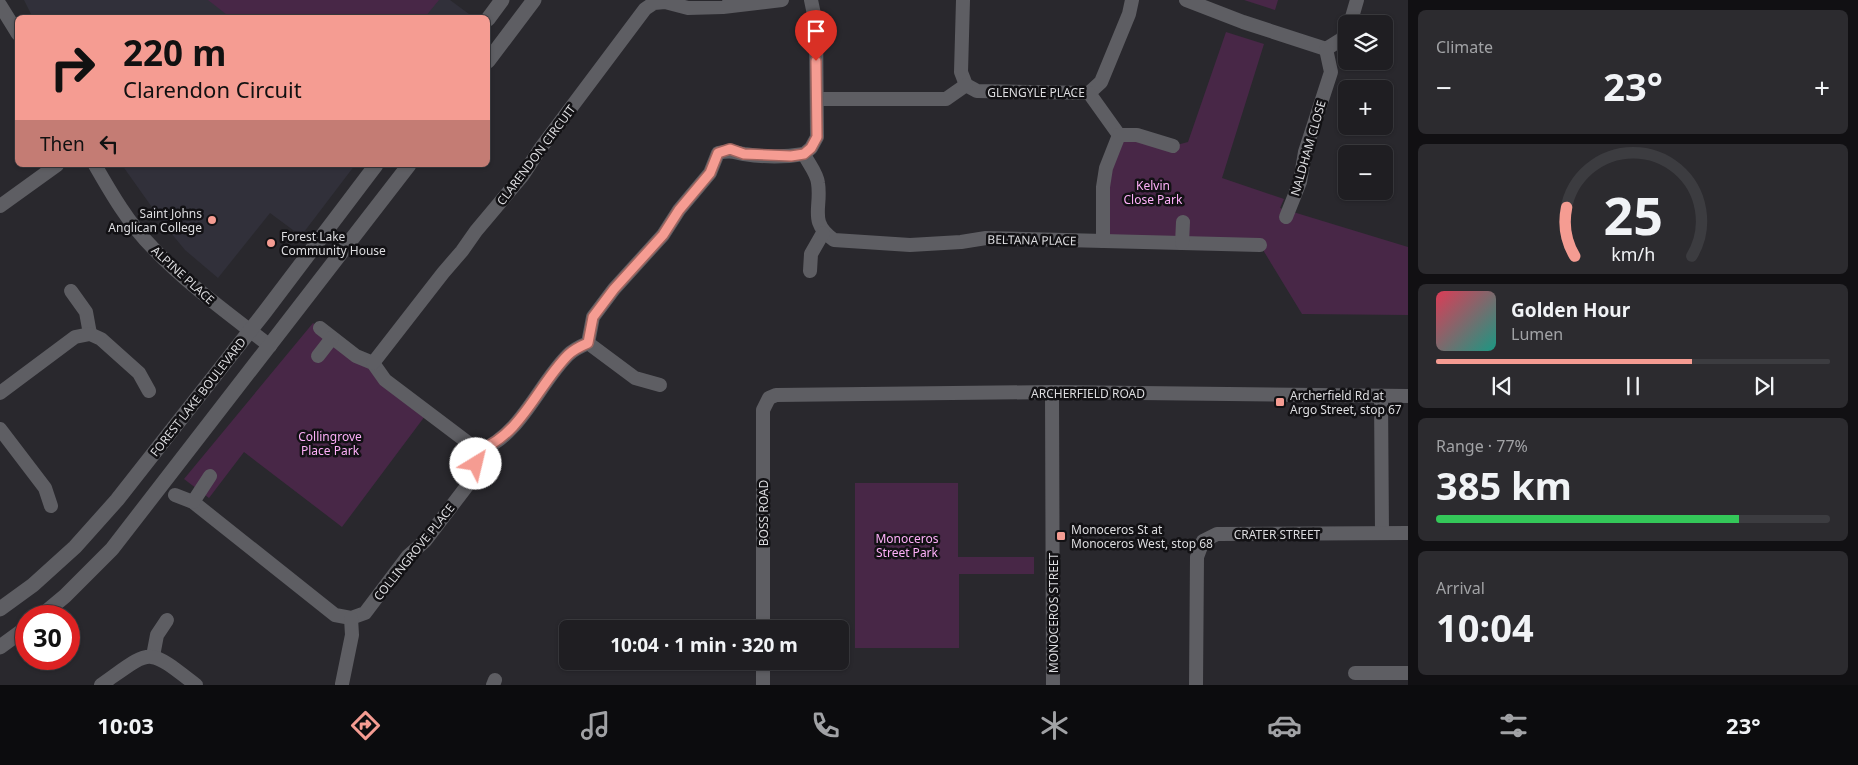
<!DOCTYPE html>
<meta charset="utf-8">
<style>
:root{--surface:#1f1e22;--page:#2c2b2f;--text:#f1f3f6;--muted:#a1a2a5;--line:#3c3c40;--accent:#f59c92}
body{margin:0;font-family:"Noto Sans",sans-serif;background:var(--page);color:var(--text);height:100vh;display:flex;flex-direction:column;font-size:19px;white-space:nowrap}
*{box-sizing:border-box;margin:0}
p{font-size:16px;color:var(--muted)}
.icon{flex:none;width:28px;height:28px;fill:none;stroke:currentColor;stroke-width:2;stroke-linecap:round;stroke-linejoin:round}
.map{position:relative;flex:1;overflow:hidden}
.sheet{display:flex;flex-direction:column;gap:10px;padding:10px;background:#111013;width:450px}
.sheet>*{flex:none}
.banner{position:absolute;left:15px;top:15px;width:475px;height:152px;border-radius:8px;box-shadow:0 1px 4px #0004,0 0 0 1px var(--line);background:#f59c92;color:#111;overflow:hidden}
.fabs{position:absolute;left:1338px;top:15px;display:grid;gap:10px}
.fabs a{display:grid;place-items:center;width:55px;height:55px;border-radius:8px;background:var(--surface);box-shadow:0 1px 4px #0004,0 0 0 1px var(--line);font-size:25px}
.speed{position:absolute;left:15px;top:605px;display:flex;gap:10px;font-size:25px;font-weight:700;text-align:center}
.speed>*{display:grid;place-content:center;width:65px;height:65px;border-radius:50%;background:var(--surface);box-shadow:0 1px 4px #0004,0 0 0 1px var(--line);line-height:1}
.speed .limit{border:8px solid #d22;background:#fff;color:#111}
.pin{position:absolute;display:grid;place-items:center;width:42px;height:42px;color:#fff;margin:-51px -21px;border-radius:50% 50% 50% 0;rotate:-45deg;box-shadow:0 0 5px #0007}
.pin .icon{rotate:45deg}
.me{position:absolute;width:55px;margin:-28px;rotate:36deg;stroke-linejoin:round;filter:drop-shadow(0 0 4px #0008)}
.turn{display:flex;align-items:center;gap:18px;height:105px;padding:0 25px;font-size:22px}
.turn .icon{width:65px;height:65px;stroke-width:2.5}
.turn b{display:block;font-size:35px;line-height:42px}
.then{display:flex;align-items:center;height:48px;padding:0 25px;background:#0003;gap:10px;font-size:19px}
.big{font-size:38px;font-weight:700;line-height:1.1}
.sheet .tile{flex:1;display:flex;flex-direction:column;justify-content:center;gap:8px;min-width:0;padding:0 18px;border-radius:8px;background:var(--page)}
.sheet .dial{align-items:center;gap:0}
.dial svg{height:130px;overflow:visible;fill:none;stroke:var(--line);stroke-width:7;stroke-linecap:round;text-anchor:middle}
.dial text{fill:var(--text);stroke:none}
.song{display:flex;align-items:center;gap:15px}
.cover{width:60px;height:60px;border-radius:8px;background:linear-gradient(135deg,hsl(350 70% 55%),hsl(170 70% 35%))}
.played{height:5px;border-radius:2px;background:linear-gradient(90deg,var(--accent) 65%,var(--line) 65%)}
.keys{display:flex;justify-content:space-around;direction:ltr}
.heat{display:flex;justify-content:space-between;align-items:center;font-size:28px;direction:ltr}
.charge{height:8px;border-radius:4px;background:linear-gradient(90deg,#34c759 77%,var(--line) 0)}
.trip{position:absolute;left:559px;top:620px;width:290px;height:50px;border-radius:8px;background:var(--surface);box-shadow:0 1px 4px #0004,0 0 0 1px var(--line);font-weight:700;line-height:50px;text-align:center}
.tab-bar{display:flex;height:80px;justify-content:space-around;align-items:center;background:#0c0c0e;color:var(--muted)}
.tab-bar .icon{width:35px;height:35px}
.tab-bar .active{color:var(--accent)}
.tab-bar b{font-size:22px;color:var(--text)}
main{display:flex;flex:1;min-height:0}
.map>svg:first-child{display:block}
.built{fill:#31303a}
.green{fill:#482747}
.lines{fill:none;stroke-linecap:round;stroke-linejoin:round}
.minor{stroke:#5e5e63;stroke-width:14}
.secondary{stroke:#5e5e63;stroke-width:15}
.route-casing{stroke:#9f655f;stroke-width:12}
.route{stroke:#f59c92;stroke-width:9}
.poi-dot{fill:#f59c92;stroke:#121114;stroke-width:2}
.labels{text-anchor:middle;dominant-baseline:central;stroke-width:5;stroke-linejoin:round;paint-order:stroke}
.street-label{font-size:12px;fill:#dcdcdf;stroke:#121114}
.park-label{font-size:12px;fill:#feb0f9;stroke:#121114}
.poi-label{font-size:12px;fill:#dcdcdf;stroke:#121114;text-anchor:start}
</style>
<main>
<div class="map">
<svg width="1408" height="685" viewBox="0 0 1408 685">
<rect width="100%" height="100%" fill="#29282d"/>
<g class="built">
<polygon points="24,0 450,0 469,14 466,18 33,18"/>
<polygon points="122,165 355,165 301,236 270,213 218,278 185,250 166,227"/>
</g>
<g class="green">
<polygon points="208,0 439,0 425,17 231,18"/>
<polygon points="1244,0 1278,0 1275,10"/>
<polygon points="1226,32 1264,44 1222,178 1284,199 1280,208 1408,247 1408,315 1302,314 1260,245 1103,241 1103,187 1119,135 1173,146 1188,142"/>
<polygon points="313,323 428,412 342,527 244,452 209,498 184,479"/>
<polygon points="855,483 958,483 958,557 1034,557 1034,574 959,574 959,648 855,648"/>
</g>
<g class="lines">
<g class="minor">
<polyline points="963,0 961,72 966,85 977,91 1089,93 1101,82 1129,14 1132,0"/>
<polyline points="1186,0 1243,22 1326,49 1342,39 1346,31"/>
<polyline points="0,5 18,34"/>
<polyline points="1350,24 1357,0"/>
<polyline points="1089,93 1119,135"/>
<polyline points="817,99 946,99 966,85"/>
<path d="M 804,154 C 808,163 817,173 818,183 C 822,208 808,222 834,240 L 910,245 L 961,242 L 986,238 L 1260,245"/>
<polyline points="804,154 811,148 817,137 816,24 811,0"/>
<path d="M 95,165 C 111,193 129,224 152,247 C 187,284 229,314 270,346"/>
<polyline points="0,206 57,165"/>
<polyline points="1286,217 1300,182 1305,152 1331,72 1326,49"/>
<polyline points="1103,241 1103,187 1106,168 1119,135 1137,135 1173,146"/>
<polyline points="1182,243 1183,222"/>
<polyline points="810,271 811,254 823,233"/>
<polyline points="71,291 86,312 90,334"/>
<path d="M 320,328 L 356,356 L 373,363 L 385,380 L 479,451 C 521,435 538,385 568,355 C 573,350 581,346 588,343 L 593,317 L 614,289 L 663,235 L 679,210 L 710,173 L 718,153 C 730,150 733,152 744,154 C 763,157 786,157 804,154"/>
<polyline points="588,343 635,378 660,385"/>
<polyline points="318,356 332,338"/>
<polyline points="373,363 443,273 462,251 476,231 523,175 540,149 645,9 654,3 665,2 688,8 723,7 782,0"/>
<polyline points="1052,392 1053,685"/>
<polyline points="0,393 75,337 90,334 101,339 139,373 149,391"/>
<polyline points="1381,396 1382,533"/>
<polyline points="0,429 45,488 51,506"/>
<polyline points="175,495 193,502 335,615 351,618 365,613 408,556 425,541 473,478 479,451"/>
<polyline points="193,502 210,476"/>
<polyline points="763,629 763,410 769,398 776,395 1052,392 1408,396"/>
<polyline points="153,656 157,635 167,620"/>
<polyline points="763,661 763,685"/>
<polyline points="1355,673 1408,673"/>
<polyline points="342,684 352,635 351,618"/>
<path d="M 101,685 C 152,649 146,646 196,685"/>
<polyline points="493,685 495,680"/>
<polyline points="1196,685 1197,557 1203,541 1217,534 1408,533"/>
</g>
<g class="secondary">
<polyline points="488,19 502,0"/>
<polyline points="488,61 534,0"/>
<polyline points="0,609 33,585 75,547 117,500 264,313 376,165"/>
<polyline points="41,616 65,596 112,549 409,165"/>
<polyline points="0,647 26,628"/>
</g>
</g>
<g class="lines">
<g class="route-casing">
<path id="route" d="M 476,464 L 479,450 C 521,435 538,385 568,355 C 573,350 581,346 588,343 L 593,317 L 614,289 L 663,235 L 679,210 L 710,173 L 718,153 L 730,149 L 744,154 L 791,156 L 804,154 L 811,148 L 817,137 L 816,61"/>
</g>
<use href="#route" class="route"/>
</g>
<g class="poi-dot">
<circle cx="212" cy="220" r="5"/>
<circle cx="271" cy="243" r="5"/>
<rect x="1275" y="397" width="10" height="10" rx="2.5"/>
<rect x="1056" y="531" width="10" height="10" rx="2.5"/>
</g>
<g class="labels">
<g class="street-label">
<text x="1036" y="92">GLENGYLE PLACE</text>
<text transform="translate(1308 148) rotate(-74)">NALDHAM CLOSE</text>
<text transform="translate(536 155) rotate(-53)">CLARENDON CIRCUIT</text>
<text transform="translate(1032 240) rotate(1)">BELTANA PLACE</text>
<text transform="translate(183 275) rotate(42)">ALPINE PLACE</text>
<text x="1088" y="393">ARCHERFIELD ROAD</text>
<text transform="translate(198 397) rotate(-52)">FOREST LAKE BOULEVARD</text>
<text transform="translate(763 513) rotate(-90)">BOSS ROAD</text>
<text x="1277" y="534">CRATER STREET</text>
<text transform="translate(414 552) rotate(-51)">COLLINGROVE PLACE</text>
<text transform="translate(1053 613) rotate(-90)">MONOCEROS STREET</text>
</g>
<g class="park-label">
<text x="1153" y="185">Kelvin<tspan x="1153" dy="14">Close Park</tspan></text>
<text x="330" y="436">Collingrove<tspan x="330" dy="14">Place Park</tspan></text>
<text x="907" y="538">Monoceros<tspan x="907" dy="14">Street Park</tspan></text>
</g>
<g class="poi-label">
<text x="202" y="213" text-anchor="end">Saint Johns<tspan x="202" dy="14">Anglican College</tspan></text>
<text x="281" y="236">Forest Lake<tspan x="281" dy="14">Community House</tspan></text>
<text x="1290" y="395">Archerfield Rd at<tspan x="1290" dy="14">Argo Street, stop 67</tspan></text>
<text x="1071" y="529">Monoceros St at<tspan x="1071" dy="14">Monoceros West, stop 68</tspan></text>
</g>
</g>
</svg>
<div class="fabs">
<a><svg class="icon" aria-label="layers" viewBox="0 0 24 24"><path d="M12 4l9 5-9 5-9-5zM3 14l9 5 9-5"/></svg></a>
<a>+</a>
<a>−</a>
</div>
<div class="speed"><div class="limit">30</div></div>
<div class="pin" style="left:816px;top:61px;background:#d93025"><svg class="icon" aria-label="arrive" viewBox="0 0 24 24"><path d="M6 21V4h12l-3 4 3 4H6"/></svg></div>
<svg class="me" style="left:476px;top:464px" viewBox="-20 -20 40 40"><circle r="19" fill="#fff"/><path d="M0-13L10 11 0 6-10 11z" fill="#f59c92"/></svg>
<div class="trip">10:04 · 1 min · 320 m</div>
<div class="banner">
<div class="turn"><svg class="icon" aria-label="right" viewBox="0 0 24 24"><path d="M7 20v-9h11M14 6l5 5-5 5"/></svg><div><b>220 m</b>Clarendon Circuit</div></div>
<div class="then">Then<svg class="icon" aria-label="left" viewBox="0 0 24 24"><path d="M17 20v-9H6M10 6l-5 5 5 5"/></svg></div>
</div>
</div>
<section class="sheet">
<div class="tile"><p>Climate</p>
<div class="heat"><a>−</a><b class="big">23°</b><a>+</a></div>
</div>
<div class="tile dial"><svg viewBox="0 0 100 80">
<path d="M14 69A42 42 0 1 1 86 69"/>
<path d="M14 69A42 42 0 0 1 9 39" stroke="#f59c92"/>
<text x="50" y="56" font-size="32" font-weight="700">25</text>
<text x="50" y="72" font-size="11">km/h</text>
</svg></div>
<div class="tile">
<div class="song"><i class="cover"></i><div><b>Golden Hour</b><p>Lumen</p></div></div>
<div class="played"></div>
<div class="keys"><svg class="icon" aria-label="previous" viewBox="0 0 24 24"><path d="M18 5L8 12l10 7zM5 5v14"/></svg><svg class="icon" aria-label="pause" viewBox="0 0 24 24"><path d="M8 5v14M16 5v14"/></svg><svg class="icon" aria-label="next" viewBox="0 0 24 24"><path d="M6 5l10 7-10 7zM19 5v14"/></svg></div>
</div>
<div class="tile"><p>Range · 77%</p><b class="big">385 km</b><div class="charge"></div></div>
<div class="tile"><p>Arrival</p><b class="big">10:04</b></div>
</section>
</main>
<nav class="tab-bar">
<b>10:03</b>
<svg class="icon active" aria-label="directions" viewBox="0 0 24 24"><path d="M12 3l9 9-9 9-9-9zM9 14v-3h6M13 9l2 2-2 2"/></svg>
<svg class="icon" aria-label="music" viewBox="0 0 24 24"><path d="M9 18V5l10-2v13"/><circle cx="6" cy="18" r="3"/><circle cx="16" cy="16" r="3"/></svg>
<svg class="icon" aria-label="phone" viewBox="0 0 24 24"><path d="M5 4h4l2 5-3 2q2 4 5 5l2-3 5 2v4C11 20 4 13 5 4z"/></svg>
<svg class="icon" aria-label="climate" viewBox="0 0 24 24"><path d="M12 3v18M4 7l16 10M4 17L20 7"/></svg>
<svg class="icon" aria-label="car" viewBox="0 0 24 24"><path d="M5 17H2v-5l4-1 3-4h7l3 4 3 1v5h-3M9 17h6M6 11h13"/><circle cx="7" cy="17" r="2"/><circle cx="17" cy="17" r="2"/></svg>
<svg class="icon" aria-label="filters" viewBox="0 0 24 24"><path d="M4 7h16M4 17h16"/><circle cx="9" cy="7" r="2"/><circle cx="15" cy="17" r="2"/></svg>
<b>23°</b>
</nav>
